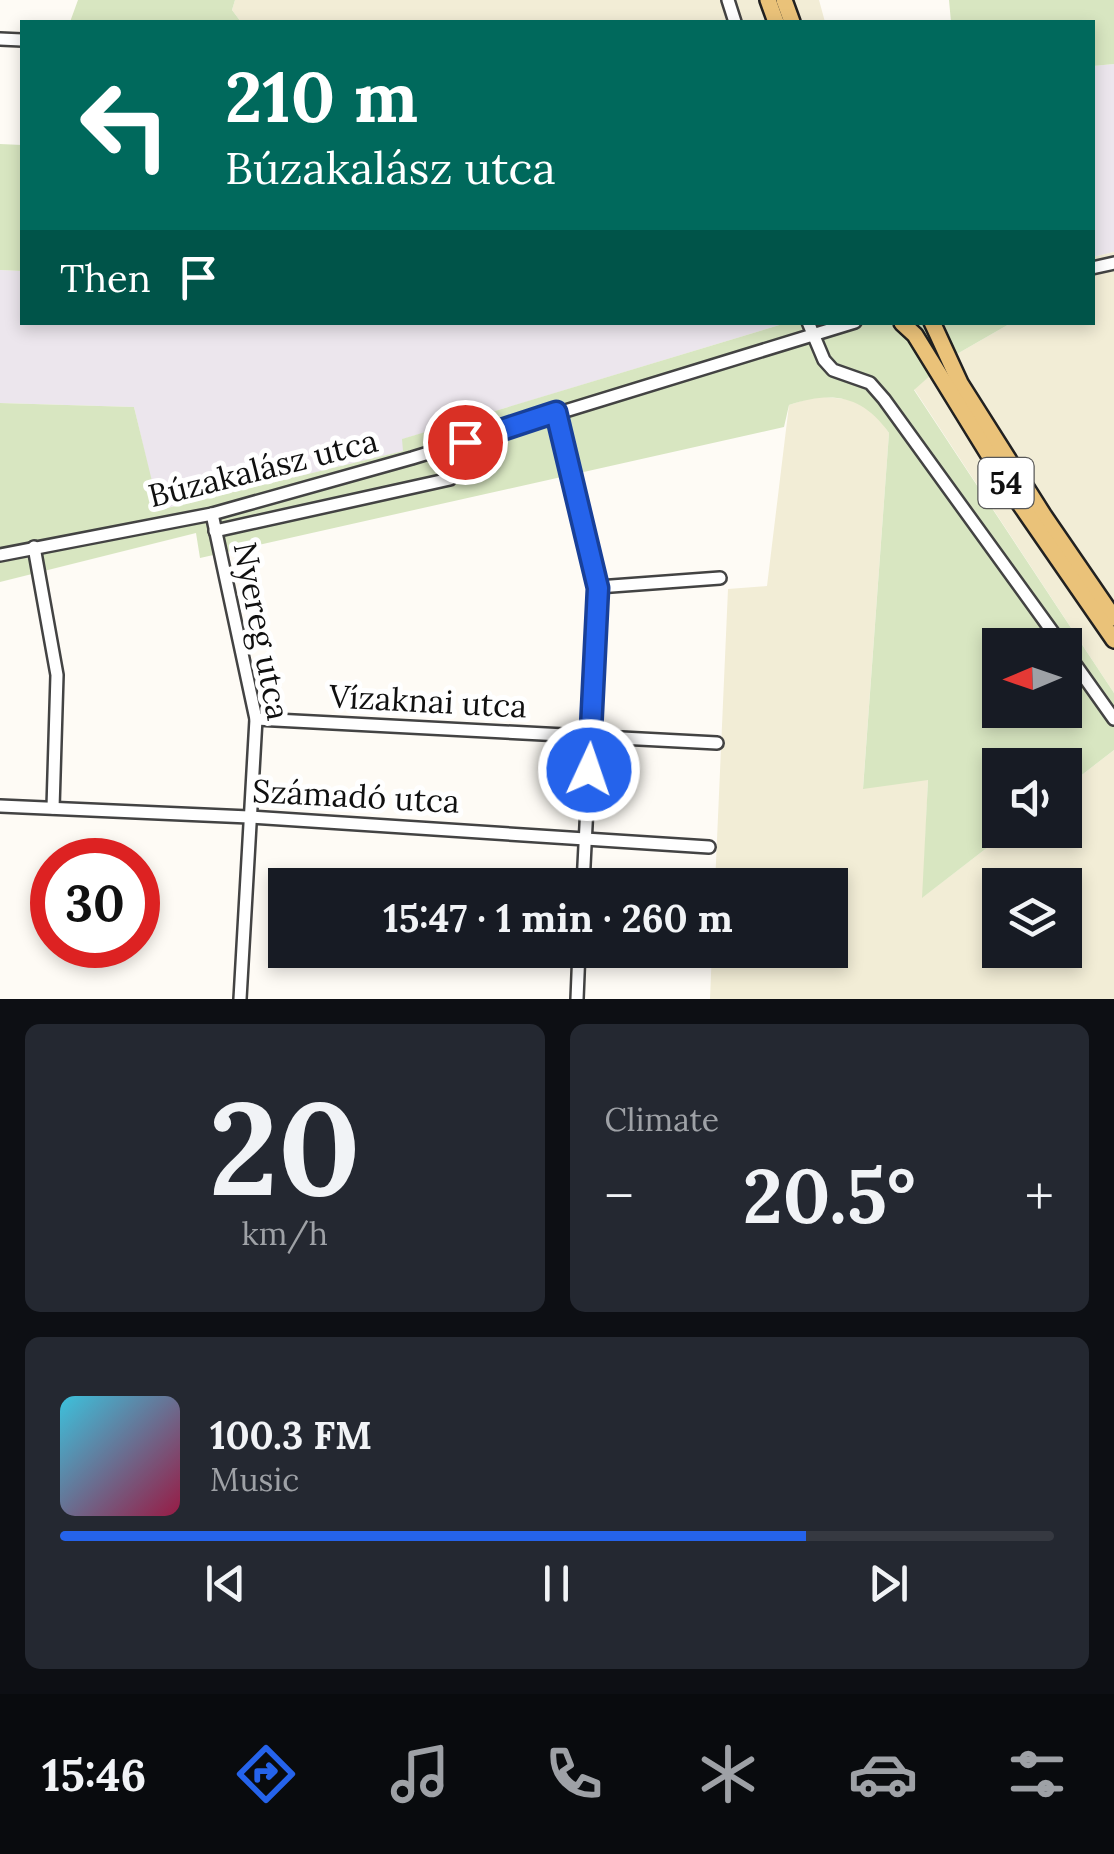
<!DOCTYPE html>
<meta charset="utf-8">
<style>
:root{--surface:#171b24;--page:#242831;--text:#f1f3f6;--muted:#9ea1a6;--line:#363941;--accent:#2563eb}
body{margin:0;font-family:Lora,serif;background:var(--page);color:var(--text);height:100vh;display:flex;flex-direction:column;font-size:38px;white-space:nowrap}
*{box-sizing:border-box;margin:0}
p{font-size:32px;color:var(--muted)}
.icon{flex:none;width:55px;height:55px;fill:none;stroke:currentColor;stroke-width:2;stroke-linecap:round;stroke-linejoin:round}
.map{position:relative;height:999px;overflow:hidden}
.drawer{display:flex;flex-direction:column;gap:25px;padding:25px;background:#0d0f14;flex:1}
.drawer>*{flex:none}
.top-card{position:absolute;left:20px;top:20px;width:1075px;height:305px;border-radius:0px;box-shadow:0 5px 15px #0003;background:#00695c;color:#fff;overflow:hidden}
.needle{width:65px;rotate:268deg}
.buttons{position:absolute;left:982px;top:628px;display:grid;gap:20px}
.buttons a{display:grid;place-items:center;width:100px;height:100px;border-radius:0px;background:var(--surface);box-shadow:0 5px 15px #0003;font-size:50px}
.speed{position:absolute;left:30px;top:838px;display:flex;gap:20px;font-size:50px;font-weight:700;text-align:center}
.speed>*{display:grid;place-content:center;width:130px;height:130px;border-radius:50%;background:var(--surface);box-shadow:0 5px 15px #0003;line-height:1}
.speed .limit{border:15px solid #d22;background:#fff;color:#111}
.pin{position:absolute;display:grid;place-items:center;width:85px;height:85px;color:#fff;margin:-42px;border:5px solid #fff;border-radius:50%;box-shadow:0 2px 10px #0007}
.me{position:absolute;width:110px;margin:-55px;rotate:3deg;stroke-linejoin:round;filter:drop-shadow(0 0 8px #0008)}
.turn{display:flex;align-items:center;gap:35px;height:210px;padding:0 40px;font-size:45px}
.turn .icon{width:130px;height:130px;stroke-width:2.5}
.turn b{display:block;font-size:70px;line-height:85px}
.then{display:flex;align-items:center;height:95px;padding:0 40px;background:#0003;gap:20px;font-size:38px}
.big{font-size:75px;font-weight:700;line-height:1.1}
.drawer .tile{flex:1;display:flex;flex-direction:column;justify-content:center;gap:15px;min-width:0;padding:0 35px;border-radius:15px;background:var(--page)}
.drawer .dial{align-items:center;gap:0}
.dial b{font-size:130px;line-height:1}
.song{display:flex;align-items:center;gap:30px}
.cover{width:120px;height:120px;border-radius:15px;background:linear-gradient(135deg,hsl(190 70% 55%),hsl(340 70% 35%))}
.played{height:10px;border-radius:5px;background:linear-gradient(90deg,var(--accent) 75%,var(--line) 75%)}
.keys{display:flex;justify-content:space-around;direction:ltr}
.heat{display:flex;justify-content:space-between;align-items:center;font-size:55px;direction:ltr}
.drawer .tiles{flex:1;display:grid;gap:25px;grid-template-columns:1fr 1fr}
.tile:last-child{grid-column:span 2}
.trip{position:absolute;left:268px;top:868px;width:580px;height:100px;border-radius:0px;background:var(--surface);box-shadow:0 5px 15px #0003;font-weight:700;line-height:100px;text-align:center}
.menu{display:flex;height:160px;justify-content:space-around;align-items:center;background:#090b0e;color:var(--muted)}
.menu .icon{width:70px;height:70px}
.menu .active{color:var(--accent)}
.menu b{font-size:45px;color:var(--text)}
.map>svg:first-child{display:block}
.industrial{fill:#ece6ed}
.farmland{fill:#f2edd6;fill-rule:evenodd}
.green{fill:#d8e6c1;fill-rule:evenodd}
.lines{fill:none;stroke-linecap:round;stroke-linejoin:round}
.minor-casing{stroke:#434343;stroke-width:16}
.major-casing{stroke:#212121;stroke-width:20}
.minor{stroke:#fff;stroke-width:11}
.major{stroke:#eac279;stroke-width:15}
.route-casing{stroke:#184099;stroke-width:25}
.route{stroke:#2563eb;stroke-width:18}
.labels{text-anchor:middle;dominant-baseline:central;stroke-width:10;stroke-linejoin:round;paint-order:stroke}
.shield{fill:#fff;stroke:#585858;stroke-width:2.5}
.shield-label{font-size:30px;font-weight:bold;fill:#101010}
.street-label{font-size:32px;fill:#101010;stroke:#fff}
</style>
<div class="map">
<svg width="1114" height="999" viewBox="0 0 1114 999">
<rect width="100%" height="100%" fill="#fefbf5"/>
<g class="industrial">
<polygon points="1114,64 1114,252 1093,257 1093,66"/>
<polygon points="0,270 22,271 22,322 786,323 403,439 404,451 158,510 134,407 0,403"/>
</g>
<g class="farmland">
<polygon points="235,0 819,0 825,22 241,22 232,10"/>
<polygon points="1114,252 1114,693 914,389 950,358 1011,323 1092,322 1093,257"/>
<path d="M 816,396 L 854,400 L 876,414 L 889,433 L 863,788 L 928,779 L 923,897 L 1010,830 L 1065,830 L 1065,788 L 1114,750 L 1114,999 L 710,999 L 712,950 L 830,950 L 830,885 L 715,885 L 728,589 L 767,586 L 789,405 ZM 1000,885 L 1065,885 L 1065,950 L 1000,950 Z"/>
</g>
<g class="green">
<polygon points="78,0 235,0 232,10 241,22 70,22"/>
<polygon points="949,0 1114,0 1114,64 1093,66 1092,22 951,22"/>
<polygon points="0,144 22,145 22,271 0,270"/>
<path d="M 786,323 L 1011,323 L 950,358 L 914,390 L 1114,693 L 1114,750 L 1065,788 L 1065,765 L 1000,765 L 1000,830 L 1010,830 L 922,898 L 928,780 L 863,789 L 889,433 C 862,395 832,391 789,405 L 784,427 L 200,558 L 196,533 L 0,582 L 0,403 L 134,407 L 159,510 L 403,451 L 402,439 ZM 1000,645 L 1065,645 L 1065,710 L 1000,710 Z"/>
</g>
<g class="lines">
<g class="minor-casing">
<g id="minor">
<polyline points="728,0 735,22"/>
<polyline points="0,39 22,40"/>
<polyline points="1092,268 1114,263"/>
<polyline points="808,322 824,360 833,370 870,383 884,399 1062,645"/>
<polyline points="557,412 598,587 583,885"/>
<polyline points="212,514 256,719 240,999"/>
<polyline points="215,531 450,479"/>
<polyline points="34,547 57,675 53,808"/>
<polyline points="0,555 212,514 412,458 855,322"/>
<polyline points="598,587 720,578"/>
<polyline points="1065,650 1114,719"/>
<polyline points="256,719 717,743"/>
<polyline points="0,806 249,817 709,847"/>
<polyline points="577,999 579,950"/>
</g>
</g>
<g class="major-casing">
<g id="major">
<polyline points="768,0 776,22"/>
<polyline points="784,0 792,22"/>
<polyline points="932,322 960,383 1044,516 1114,618"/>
<polyline points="902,323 915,335 1013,494 1114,640"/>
</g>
</g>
<use href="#minor" class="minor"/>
<use href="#major" class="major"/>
</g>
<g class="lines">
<g class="route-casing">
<polyline id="route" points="465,442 556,412 598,588 589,770"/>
</g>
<use href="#route" class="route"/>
</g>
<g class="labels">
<rect class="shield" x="978.5" y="458" width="55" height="50" rx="8"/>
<g class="shield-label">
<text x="1006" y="483">54</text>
</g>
<g class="street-label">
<text transform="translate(263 468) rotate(-14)">Búzakalász utca</text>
<text transform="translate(262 631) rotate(79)">Nyereg utca</text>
<text transform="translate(428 701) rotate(3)">Vízaknai utca</text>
<text transform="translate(356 796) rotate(3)">Számadó utca</text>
</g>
</g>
</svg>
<div class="buttons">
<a><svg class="needle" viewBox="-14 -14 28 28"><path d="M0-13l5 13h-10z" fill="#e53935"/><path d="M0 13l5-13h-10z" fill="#9ea1a6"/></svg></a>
<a><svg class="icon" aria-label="sound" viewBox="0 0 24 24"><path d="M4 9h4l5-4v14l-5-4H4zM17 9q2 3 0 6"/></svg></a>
<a><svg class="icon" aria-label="layers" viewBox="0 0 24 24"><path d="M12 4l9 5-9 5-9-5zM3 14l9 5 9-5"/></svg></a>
</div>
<div class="speed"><div class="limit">30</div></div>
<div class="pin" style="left:465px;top:442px;background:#d93025"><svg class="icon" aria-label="arrive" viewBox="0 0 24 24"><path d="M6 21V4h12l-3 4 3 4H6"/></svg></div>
<svg class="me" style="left:589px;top:770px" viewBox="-20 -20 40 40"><circle r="17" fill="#2563eb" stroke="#fff" stroke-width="3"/><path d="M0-11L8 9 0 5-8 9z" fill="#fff"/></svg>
<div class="trip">15:47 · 1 min · 260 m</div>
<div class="top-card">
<div class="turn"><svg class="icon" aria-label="left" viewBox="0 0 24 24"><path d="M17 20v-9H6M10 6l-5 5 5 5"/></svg><div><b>210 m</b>Búzakalász utca</div></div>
<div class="then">Then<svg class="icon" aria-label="arrive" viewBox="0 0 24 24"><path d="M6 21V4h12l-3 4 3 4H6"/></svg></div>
</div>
</div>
<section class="drawer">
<div class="tiles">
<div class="tile dial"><b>20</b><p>km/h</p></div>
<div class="tile"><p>Climate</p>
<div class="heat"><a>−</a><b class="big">20.5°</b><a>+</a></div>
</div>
<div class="tile">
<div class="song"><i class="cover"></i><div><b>100.3 FM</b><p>Music</p></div></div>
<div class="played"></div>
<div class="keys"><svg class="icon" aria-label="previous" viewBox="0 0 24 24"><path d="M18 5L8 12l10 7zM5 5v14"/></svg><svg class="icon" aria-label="pause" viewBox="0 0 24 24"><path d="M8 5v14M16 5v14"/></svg><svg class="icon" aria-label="next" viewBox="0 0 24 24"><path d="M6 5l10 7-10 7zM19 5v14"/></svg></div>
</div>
</div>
</section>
<nav class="menu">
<b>15:46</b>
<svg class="icon active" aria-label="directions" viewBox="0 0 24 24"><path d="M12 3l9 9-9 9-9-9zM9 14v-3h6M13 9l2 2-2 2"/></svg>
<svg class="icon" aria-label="music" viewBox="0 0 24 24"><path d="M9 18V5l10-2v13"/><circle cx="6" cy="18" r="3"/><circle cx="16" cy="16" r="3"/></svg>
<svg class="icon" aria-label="phone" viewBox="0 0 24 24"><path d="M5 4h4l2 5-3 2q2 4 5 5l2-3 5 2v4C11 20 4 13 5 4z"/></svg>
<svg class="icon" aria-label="climate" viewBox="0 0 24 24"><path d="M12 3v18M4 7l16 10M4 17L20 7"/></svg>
<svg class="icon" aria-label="car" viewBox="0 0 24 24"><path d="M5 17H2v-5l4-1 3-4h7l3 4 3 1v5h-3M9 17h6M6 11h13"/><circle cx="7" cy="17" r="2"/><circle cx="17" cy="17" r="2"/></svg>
<svg class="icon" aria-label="filters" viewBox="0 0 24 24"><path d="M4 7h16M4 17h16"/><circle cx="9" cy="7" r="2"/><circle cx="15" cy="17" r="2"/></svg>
</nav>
